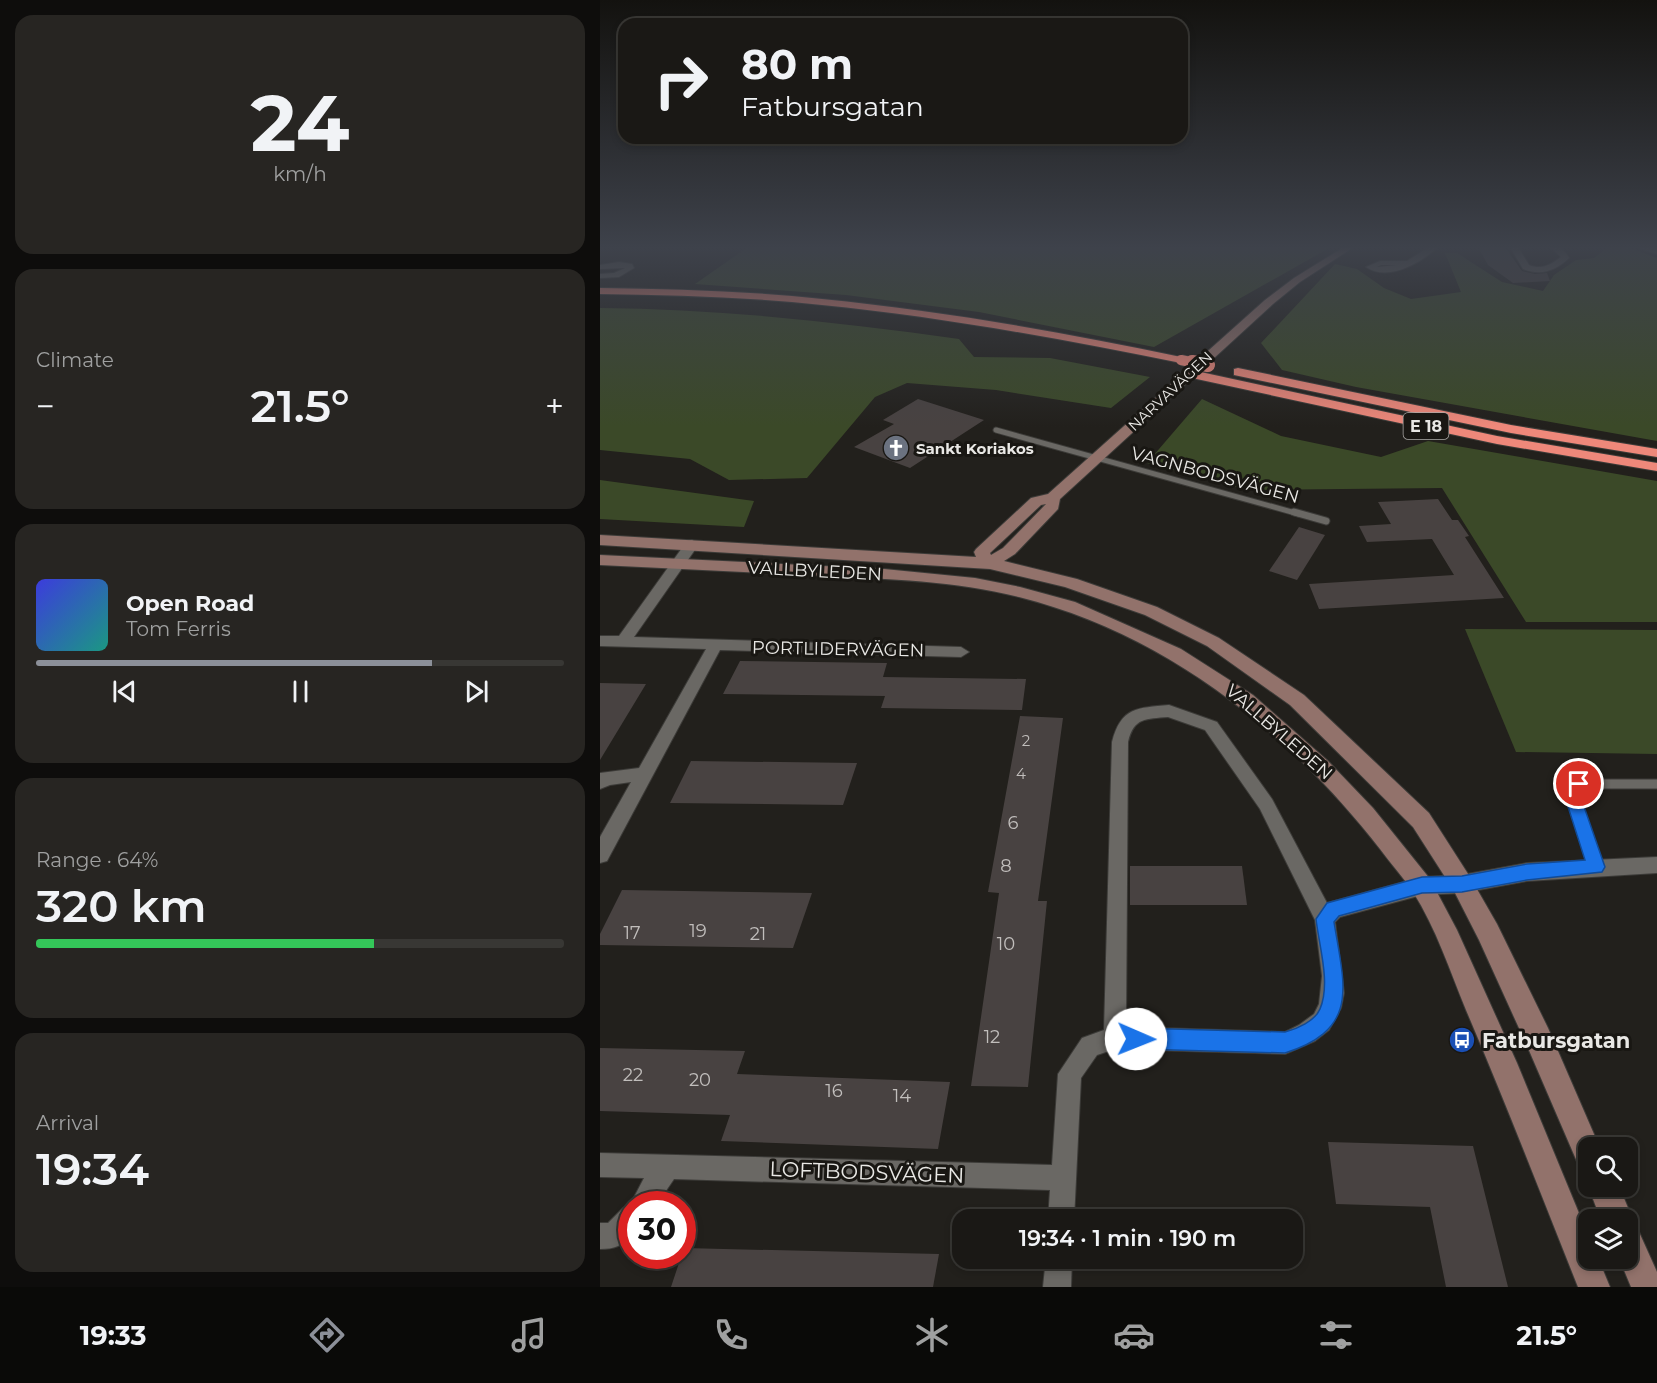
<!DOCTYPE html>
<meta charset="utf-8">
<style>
:root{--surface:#1a1815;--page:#272522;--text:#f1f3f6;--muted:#9fa0a0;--line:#383734;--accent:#8c9099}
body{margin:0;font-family:Montserrat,sans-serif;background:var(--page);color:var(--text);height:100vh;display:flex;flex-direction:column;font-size:22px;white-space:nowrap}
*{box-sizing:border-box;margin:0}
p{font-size:20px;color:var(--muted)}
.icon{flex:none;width:33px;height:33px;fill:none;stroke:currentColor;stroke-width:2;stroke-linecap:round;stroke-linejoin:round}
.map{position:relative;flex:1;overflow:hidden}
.details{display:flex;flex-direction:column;gap:15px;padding:15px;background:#0e0d0c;width:600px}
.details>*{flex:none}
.hud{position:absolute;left:18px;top:18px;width:570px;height:126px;border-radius:18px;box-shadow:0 3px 9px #0003,0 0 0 2px var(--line);background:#1a1815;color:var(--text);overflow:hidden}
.tools{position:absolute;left:978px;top:1137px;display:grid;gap:12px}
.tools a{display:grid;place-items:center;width:60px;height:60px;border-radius:12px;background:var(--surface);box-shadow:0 3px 9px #0003,0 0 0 2px var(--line);font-size:30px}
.speed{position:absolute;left:18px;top:1191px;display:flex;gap:12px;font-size:30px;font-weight:700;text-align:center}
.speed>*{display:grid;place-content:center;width:78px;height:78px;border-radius:50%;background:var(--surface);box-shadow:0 3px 9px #0003,0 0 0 2px var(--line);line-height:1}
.speed .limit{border:9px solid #d22;background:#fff;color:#111}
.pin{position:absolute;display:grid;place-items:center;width:51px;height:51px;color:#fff;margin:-26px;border:3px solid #fff;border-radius:50%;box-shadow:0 2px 6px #0007}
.me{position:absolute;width:66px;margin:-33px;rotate:91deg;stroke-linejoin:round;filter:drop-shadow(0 0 4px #0008)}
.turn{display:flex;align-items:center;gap:21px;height:126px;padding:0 24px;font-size:27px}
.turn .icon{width:78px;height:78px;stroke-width:2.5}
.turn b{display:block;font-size:42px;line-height:51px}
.big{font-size:45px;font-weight:600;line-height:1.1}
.details .card{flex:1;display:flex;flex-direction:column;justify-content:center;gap:9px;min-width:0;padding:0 21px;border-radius:18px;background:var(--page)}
.details .dial{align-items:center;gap:0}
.dial b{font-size:78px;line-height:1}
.song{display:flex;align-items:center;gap:18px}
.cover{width:72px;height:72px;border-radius:9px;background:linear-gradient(135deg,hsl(240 70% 55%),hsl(170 70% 35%))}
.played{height:6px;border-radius:3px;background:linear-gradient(90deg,var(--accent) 75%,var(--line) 75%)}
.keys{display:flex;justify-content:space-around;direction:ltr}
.heat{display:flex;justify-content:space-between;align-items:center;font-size:33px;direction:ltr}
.charge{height:9px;border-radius:4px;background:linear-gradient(90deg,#34c759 64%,var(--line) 0)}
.trip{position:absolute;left:352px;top:1209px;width:351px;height:60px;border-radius:18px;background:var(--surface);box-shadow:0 3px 9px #0003,0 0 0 2px var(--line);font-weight:600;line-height:60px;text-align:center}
.tabs{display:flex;height:96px;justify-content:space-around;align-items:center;background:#0a0a08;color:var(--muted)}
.tabs .icon{width:42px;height:42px}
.tabs .on{color:var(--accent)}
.tabs b{font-size:27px;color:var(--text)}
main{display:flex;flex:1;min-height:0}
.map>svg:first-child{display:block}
.green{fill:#3b4928}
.building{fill:#484241}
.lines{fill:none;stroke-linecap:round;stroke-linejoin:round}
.lane-far2-casing{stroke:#3c3b38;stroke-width:7}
.lane-far1-casing{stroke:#3c3b38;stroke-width:9}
.lane-casing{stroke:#3c3b38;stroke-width:11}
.street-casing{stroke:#3c3b38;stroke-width:2}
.secondary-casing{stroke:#3c3b38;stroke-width:2}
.highway-casing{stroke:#3c3b38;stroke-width:2}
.lane-far2{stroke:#6a6864;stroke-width:5}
.lane-far1{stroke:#6a6864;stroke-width:7}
.lane{stroke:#6a6864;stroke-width:9}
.street{fill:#6a6864;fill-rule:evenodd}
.secondary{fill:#92726b;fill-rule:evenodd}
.highway{fill:#ee887a;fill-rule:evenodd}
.highway-bridge-far1-casing{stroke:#3c3b38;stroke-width:12;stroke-linecap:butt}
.highway-bridge-casing{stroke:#3c3b38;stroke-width:15;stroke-linecap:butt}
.highway-bridge-far1{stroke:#ee887a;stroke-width:10}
.highway-bridge{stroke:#ee887a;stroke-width:14}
.route{fill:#1a73e8;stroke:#114b97;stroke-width:1.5}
.labels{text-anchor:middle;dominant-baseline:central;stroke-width:6;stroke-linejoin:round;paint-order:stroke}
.far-street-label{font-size:15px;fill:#e9e8e5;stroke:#191713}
.far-poi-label{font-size:15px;font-weight:bold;fill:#e9e8e5;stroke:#191713;text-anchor:start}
.number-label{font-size:15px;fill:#c1bebc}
.shield{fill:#191713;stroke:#aba9a6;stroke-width:1.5}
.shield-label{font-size:16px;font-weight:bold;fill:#e9e8e5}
.street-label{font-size:18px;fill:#e9e8e5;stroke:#191713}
.near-number-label{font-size:18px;fill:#c1bebc}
.near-poi-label{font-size:21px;font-weight:bold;fill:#e9e8e5;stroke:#191713;text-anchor:start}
.near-street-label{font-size:21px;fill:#e9e8e5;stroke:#191713}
</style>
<main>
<section class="details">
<div class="card dial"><b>24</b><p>km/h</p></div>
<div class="card"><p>Climate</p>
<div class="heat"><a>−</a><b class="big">21.5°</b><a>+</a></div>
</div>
<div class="card">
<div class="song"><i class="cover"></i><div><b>Open Road</b><p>Tom Ferris</p></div></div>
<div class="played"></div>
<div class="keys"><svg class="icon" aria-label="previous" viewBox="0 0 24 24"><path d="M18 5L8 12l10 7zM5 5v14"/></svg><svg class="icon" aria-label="pause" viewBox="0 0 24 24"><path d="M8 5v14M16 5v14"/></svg><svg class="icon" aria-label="next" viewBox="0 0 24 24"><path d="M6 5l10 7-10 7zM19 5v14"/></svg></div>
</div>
<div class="card"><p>Range · 64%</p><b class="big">320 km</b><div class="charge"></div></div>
<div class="card"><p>Arrival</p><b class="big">19:34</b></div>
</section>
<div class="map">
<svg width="1057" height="1287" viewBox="0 0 1057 1287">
<rect width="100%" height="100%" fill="#22201c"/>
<g class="green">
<polygon points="148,247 731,247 554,347 379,312 246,295 95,284"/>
<polygon points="1008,247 1028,247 1057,258 1057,441 756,387 682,370 661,343 735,264 757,269 784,288 811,299 861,292 845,253 857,253 902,282 943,291 954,275 976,260 994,258"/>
<path d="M 0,308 C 120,309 240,322 359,339 L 374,357 L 450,358 L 550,377 L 511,408 L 396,390 L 307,383 L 275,397 L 207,478 L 129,480 L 90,459 L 0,450 Z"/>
<polygon points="602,399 681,436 781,457 828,441 1057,481 1057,622 926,622 842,488 648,490 547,463"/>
<polygon points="0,480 154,501 144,527 0,519"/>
<polygon points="865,629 1057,630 1057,754 916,752"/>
</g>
<g class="building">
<polygon points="878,247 905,247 922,271 935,274 947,273 950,281 913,283 888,265"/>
<polygon points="318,399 384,420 310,468 254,447 294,424 283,420"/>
<polygon points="838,499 852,520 858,520 869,536 865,537 904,598 719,609 709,584 854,575 832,539 767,542 759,526 791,524 778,502"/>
<polygon points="699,527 725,535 697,580 669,571"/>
<polygon points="140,661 287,663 283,677 426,679 422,710 281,708 285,696 123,694"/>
<polygon points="0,683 46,684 0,760"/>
<polygon points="420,716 463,718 438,901 447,901 428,1087 371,1086 399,893 388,892"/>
<polygon points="91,761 257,763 243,805 70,803"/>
<polygon points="530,866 642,866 647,905 530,905"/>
<polygon points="22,890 212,893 193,948 0,945 0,934"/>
<polygon points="0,1048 145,1051 137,1074 350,1082 338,1149 121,1141 130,1115 0,1111"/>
<polygon points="728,1142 873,1146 908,1287 846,1287 830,1207 736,1204"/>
<polygon points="84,1248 339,1254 333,1287 71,1287"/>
</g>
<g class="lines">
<g class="lane-far2-casing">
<polyline id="lane-far2" points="396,430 699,514"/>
</g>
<g class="lane-far1-casing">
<polyline id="lane-far1" points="694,512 726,521"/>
</g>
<g class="lane-casing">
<polyline id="lane" points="996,867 972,794 979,784 1057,784"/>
</g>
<g class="street-casing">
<g id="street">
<path d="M 829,247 L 838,247 C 821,263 788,282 766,267 L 780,261 L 807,261 ZM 781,265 L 797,265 L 777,267 Z"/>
<path d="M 910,247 L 918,247 L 929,265 C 942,270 950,265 961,257 L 950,247 C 960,247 964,249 969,258 C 955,271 941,276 923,269 Z"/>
<polygon points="1040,247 1057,249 1057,254 1041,249"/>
<polygon points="19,262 32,264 34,268 19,277 0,278 0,274 14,273 25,268 0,269 0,265"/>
<polygon points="92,540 99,544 34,637 361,647 369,652 361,657 120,650 7,861 0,863 0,837 31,782 10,785 0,789 0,773 39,768 106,649 0,646 0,636 19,636 87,541"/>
<path d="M 569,705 L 617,722 L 672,799 L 727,903 L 822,877 L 862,875 L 927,863 L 1057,857 L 1057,873 L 927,881 L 862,893 L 822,895 L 740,917 L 735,922 L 744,993 L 741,1008 L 729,1030 L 715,1041 L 685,1054 L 515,1049 L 497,1055 L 481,1078 L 474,1220 L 448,1220 L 450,1190 L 74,1179 L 57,1204 L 32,1204 L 32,1236 C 21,1246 15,1249 0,1249 L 0,1223 L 8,1223 L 23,1208 L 30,1205 L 44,1178 L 0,1177 L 0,1153 L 452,1165 L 458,1074 L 482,1038 L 504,1030 L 512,742 C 521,707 537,708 569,705 ZM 568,717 L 605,730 L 660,809 L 715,920 L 722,976 L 719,1004 L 714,1014 L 699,1025 L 685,1032 L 526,1027 L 528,742 C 534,717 546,719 568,717 Z"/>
<polygon points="446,1258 472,1258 471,1287 443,1287"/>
</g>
</g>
<g class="secondary-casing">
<g id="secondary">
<path d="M 744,247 L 754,247 L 700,282 L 673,304 L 460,499 L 458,509 L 415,554 L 404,561 L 477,579 L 557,607 L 619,638 L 704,695 L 829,813 L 870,877 L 897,924 L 948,1028 L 1000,1148 L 988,1148 L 988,1169 L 978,1164 L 928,1048 L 879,940 L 854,891 L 813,827 L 690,705 L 607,646 L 545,615 L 465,587 L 390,569 L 0,545 L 0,535 L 376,557 L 374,552 L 376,549 L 431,498 L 448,494 L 665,300 L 694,278 ZM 446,504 L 403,548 L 391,555 L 390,553 L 441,505 Z"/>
<path d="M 0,555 L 284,569 L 375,578 L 420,587 L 475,602 L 581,649 L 653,695 L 728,761 L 773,808 L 830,879 L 857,930 L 917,1063 L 988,1235 L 988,1258 L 998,1258 L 1010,1287 L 978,1287 C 941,1194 905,1101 866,1010 C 850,971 836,928 813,892 C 803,877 791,864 780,849 C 688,731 566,634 419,597 C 356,581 289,579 224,576 C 149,572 75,569 0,565 Z"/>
<polygon points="988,1184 988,1186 1019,1186 1033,1220 1029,1228 1039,1232 1057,1272 1057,1287 1031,1287 1019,1258 1028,1258 1028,1220 1001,1220 988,1186"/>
</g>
</g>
<g class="highway-casing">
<g id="highway">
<path d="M 0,288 C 74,289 148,291 222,299 C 343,311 462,332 581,357 L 587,360 L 581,363 C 462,339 343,317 222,305 C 148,297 74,295 0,294 Z"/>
<polygon points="638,368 911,425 1057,449 1057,457 911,433 634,375 634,369"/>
<polygon points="596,371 897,436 1057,463 1057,471 897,444 592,378 592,372"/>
</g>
</g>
<use href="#lane-far2" class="lane-far2"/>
<use href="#lane-far1" class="lane-far1"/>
<use href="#lane" class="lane"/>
<use href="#street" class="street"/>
<use href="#secondary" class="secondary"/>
<use href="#highway" class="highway"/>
<g class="highway-bridge-far1-casing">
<polyline id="highway-bridge-far1" points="581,360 600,364"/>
</g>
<g class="highway-bridge-casing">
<polyline id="highway-bridge" points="592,362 608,365"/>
</g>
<use href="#highway-bridge-far1" class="highway-bridge-far1"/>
<use href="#highway-bridge" class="highway-bridge"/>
</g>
<linearGradient id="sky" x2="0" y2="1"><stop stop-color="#13120f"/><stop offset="0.58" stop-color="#3e424b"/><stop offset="1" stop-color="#3e424b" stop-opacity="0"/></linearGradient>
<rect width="1057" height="427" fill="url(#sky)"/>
<path class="route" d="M 979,778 L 984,780 L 987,784 L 980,795 L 1005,867 L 1002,872 L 927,880 L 862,892 L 822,893 L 739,916 L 734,922 C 744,985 761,1029 685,1053 L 536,1049 L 529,1046 L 526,1039 L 529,1031 L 536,1028 L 685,1032 C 697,1029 715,1021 720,1009 C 731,983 719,946 716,919 L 727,903 L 822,877 L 862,876 L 927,864 L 985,860 L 964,794 L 973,780 Z"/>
<defs>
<g id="church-disc" transform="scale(1.35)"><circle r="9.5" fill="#6b7280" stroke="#191713"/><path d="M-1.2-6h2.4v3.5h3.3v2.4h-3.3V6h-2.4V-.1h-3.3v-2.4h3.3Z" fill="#fff"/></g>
<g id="bus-disc" transform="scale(1.35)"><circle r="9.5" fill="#1a4fb4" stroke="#191713"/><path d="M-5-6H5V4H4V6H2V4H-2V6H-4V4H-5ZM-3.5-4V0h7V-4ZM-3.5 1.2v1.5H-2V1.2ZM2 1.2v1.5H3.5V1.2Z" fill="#fff"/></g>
</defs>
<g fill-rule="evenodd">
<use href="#church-disc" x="296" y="448"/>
<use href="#bus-disc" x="862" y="1040"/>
</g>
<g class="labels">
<g class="far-street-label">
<text transform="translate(570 391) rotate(-43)">NARVAVÄGEN</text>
</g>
<g class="far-poi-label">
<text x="316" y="448">Sankt Koriakos</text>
</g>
<g class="number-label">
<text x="426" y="740">2</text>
<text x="421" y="773">4</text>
</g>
<rect class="shield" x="803.5" y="413" width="45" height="26" rx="4.5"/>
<g class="shield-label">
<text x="826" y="426">E 18</text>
</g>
<g class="street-label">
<text transform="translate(615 475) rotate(15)">VAGNBODSVÄGEN</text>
<text transform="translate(215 571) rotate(3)">VALLBYLEDEN</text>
<text transform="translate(238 649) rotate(1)">PORTLIDERVÄGEN</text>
<text transform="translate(679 732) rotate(41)">VALLBYLEDEN</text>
</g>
<g class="near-number-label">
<text x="413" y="823">6</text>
<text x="406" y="866">8</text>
<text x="98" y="931">19</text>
<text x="32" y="933">17</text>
<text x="158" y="934">21</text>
<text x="406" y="944">10</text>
<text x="392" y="1037">12</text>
<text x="33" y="1075">22</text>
<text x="100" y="1080">20</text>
<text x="234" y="1091">16</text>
<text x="302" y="1096">14</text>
</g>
<g class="near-poi-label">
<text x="882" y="1040">Fatbursgatan</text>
</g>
<g class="near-street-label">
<text transform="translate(267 1172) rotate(2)">LOFTBODSVÄGEN</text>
</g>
</g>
</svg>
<div class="tools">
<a><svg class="icon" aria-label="search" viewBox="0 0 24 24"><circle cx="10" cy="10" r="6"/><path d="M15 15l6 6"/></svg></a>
<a><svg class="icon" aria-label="layers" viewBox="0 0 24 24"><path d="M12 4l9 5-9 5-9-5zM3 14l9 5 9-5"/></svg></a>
</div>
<div class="speed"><div class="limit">30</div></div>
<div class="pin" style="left:979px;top:784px;background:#d93025"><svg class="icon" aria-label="arrive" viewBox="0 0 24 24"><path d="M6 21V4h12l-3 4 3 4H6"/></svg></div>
<svg class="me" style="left:536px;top:1039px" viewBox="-20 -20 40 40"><circle r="19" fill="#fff"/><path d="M0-13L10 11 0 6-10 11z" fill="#1a73e8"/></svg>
<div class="trip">19:34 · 1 min · 190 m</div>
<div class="hud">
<div class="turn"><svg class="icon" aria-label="right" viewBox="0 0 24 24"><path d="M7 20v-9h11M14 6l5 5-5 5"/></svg><div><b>80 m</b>Fatbursgatan</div></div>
</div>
</div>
</main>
<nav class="tabs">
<b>19:33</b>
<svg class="icon on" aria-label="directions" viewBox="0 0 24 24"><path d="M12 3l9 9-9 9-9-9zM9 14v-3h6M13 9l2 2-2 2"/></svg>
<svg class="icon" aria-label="music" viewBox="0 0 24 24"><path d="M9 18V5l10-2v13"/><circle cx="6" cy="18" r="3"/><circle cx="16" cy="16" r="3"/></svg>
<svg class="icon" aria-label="phone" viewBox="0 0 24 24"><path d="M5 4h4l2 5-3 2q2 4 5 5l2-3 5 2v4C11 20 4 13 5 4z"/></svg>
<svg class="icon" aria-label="climate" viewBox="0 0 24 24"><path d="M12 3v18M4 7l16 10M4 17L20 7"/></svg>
<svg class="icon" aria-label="car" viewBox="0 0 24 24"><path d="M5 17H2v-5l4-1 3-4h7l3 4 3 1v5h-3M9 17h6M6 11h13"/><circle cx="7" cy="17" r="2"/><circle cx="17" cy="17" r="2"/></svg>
<svg class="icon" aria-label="filters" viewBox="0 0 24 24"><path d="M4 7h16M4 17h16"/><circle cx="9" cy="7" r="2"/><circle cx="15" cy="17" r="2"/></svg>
<b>21.5°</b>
</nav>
